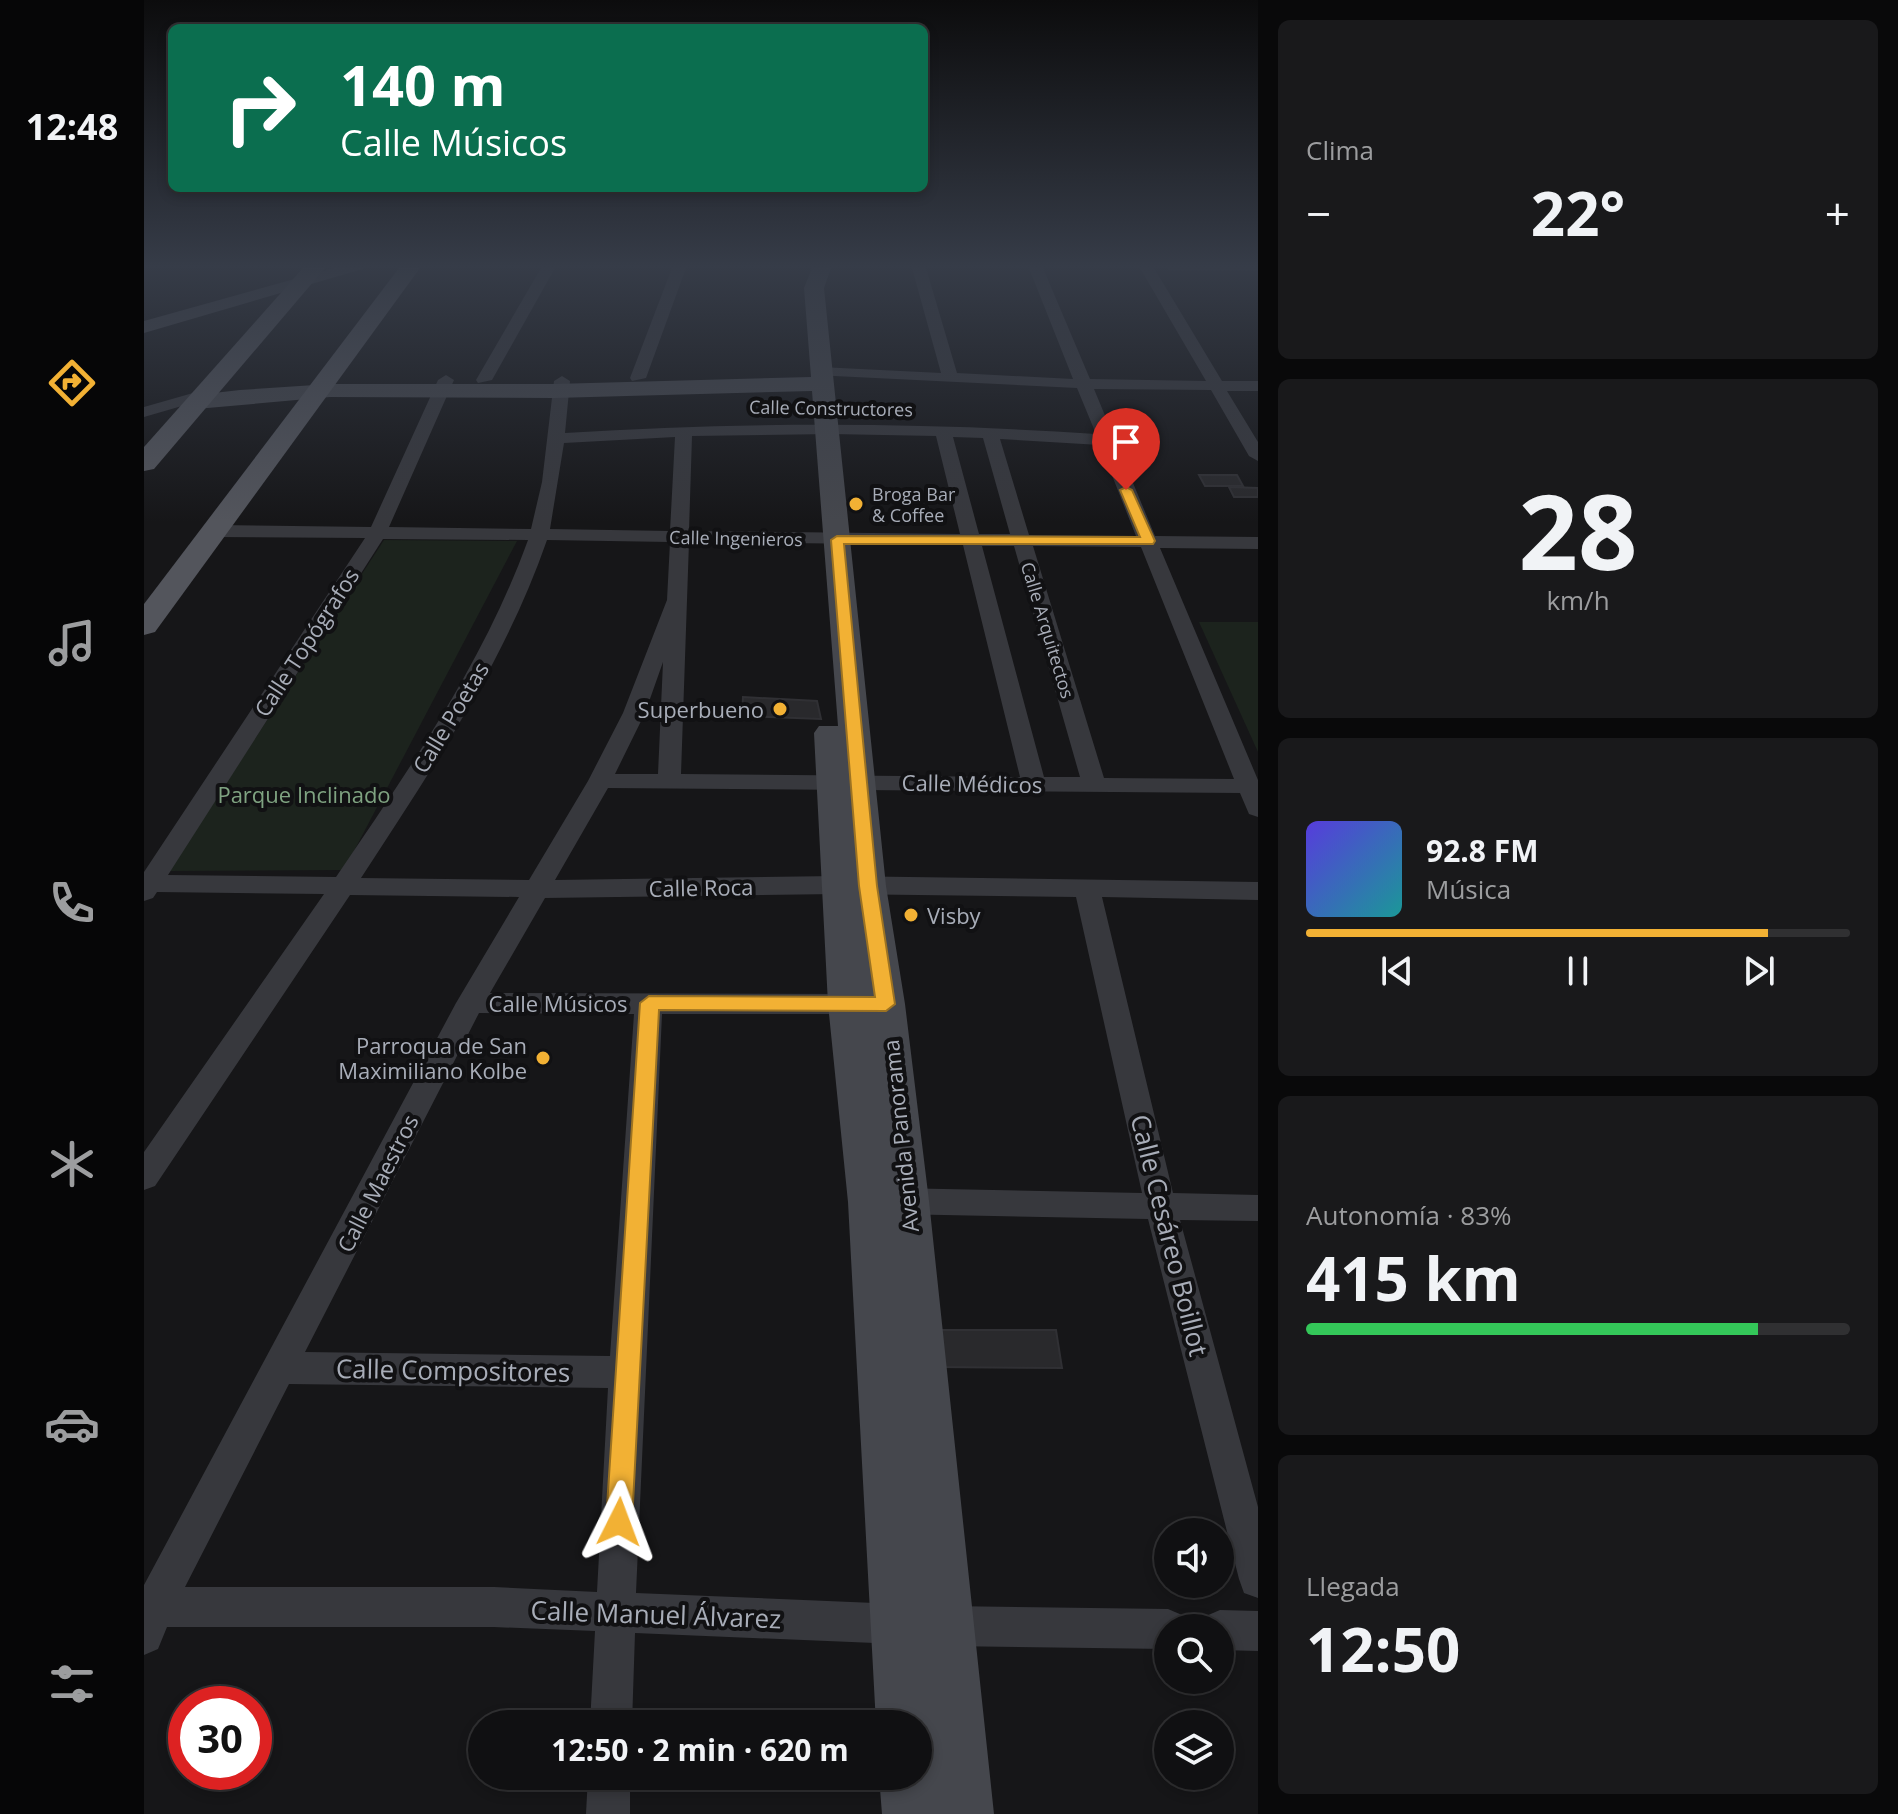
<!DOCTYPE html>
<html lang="es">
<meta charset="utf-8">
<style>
:root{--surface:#101012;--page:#19191b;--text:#f1f3f6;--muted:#9c9d9f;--line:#303032;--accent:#f2b134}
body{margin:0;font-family:"Open Sans",sans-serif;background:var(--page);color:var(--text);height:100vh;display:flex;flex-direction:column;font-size:30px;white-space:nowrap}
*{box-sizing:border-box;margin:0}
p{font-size:26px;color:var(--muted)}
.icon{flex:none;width:44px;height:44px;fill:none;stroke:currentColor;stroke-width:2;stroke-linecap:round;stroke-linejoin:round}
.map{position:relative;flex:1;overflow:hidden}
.sheet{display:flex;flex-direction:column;gap:20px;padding:20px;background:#09090a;width:640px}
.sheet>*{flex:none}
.hud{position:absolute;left:24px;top:24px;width:760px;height:168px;border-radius:12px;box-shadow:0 4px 12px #0003,0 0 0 2px var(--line);background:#0b6e4f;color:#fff;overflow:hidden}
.tools{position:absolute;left:1010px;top:1518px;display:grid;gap:16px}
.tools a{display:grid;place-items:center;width:80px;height:80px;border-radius:50%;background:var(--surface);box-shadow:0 4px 12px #0003,0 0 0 2px var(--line);font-size:40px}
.speed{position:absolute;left:24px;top:1686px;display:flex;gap:16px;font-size:40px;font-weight:700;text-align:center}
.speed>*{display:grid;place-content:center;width:104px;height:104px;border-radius:50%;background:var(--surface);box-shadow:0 4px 12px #0003,0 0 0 2px var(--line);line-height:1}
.speed .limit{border:12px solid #d22;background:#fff;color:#111}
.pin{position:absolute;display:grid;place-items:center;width:68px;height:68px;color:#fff;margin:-82px -34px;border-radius:50% 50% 50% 0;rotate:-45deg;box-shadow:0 0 8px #0007}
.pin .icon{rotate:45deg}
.me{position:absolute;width:88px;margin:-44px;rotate:3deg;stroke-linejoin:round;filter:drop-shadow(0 0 6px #0008)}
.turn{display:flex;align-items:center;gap:28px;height:168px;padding:0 40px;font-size:36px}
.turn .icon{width:104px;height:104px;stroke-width:2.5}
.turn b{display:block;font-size:56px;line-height:68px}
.big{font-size:60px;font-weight:700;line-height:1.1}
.sheet .widget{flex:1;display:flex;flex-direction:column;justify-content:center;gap:12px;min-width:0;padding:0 28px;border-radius:12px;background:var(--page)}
.sheet .dial{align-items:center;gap:0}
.dial b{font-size:104px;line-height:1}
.song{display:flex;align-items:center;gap:24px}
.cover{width:96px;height:96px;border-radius:12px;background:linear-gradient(135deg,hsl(250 70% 55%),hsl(180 70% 35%))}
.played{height:8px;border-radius:4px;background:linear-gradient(90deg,var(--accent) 85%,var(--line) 85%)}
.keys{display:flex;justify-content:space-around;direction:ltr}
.heat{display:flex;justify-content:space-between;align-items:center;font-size:44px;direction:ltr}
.charge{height:12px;border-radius:6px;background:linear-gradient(90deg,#34c759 83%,var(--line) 0)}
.trip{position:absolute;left:324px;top:1710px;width:464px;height:80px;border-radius:40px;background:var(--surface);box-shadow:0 4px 12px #0003,0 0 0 2px var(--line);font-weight:700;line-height:80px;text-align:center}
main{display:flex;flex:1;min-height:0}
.tabs{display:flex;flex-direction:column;width:144px;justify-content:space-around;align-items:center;background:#060607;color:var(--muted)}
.tabs .icon{width:56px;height:56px}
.tabs .on{color:var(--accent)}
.tabs b{font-size:36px;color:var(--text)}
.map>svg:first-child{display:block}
.green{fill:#1c231d}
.building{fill:#29292c;stroke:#303034;stroke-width:2}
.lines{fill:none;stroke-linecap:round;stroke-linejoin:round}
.street{fill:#37383d;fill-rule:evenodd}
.secondary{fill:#45474d;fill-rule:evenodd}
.primary{fill:#53555c;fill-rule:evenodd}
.route{fill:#f2b134;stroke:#9d7322;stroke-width:2}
.poi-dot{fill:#f2b134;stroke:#111113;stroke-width:3}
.labels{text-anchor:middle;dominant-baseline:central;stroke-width:8;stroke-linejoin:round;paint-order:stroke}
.far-street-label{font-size:18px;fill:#a8adb8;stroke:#111113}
.far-poi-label{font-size:18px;fill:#a8adb8;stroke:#111113;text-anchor:start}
.street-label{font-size:22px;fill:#a8adb8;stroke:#111113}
.poi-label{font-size:22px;fill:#a8adb8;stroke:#111113;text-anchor:end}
.park-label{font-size:22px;fill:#7fa381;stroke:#111113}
.near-street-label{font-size:26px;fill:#a8adb8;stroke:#111113}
</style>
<main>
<nav class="tabs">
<b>12:48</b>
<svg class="icon on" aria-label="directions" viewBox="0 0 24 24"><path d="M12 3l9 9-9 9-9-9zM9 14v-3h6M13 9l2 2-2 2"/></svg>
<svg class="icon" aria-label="music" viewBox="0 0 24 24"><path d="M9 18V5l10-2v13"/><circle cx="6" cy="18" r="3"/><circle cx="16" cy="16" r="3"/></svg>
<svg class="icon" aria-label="phone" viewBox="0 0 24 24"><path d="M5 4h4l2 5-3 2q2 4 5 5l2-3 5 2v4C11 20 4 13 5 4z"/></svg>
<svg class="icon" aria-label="climate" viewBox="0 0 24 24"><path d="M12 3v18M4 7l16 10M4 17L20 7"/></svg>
<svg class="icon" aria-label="car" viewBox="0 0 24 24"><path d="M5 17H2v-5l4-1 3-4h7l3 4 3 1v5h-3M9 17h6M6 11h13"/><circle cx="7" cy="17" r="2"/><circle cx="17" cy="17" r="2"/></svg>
<svg class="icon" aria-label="filters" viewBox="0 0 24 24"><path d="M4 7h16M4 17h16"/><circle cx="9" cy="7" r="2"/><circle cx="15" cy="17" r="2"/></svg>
</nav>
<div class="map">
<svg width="1114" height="1814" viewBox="0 0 1114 1814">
<rect width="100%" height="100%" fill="#161618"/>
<g class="green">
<polygon points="240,540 373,541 200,870 25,871"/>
<polygon points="1055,622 1114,622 1114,752"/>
</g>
<g class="building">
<polygon points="1025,268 1113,268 1114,270 1026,270"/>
<polygon points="1055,475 1093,475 1099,486 1061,486"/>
<polygon points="1085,487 1114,488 1114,497 1090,497"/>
<polygon points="599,697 673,701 677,719 598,716"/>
<polygon points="793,1330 912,1330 918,1368 795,1367"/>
</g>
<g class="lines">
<g class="street">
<polygon points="397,268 411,268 348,380 334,383 332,380"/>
<polygon points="528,268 542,268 502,378 488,381 486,378"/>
<path d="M 768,268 L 782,268 L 813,373 L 929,379 L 885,268 L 899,268 L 946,379 L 1062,381 L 996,268 L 1010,268 L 1078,381 L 1114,381 L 1114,391 L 1083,391 L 1114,442 L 1114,461 L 1105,456 L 1067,390 L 950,389 L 1011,536 L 1114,537 L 1114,549 L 1016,548 L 1114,780 L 1114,817 L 1105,814 L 1096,793 L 464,788 L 411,880 L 693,876 L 1114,882 L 1114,900 L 958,897 L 1029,1193 L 1114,1195 L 1114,1221 L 1036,1220 L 1114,1507 L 1114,1598 L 1100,1593 L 1095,1579 L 1004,1219 L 750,1214 L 739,1210 L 734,1201 L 739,1192 L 750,1188 L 998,1193 L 932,897 L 693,894 L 401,898 L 346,993 L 719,994 L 729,997 L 733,1004 L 729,1011 L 719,1014 L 518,1014 L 492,1593 L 802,1606 L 1024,1609 L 1038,1615 L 1043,1628 L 1024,1628 L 1024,1649 L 802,1646 L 491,1633 L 488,1724 L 446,1724 L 451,1631 L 350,1627 L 23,1627 L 14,1649 L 0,1655 L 0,1585 L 312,1003 L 375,897 L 206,895 L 11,1186 L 0,1190 L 0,1152 L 180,894 L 13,892 L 9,898 L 0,901 L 0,872 L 221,538 L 70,537 L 61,531 L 70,525 L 227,527 L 294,380 L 302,375 L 310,380 L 245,527 L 387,529 L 398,482 L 410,381 L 418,376 L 426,381 L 421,433 C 598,422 775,422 952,434 L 933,388 L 670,375 L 670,369 L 676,367 L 797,373 ZM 687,434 L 792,436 L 816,534 L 545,531 L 548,436 ZM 531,437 L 526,531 L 406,529 L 420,443 ZM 809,437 L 839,438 L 866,534 L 835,534 ZM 856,439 L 956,445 L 992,536 L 885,535 ZM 239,539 L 384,540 C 340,662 264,771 192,877 L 24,875 ZM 403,540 L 526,542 L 523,600 L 479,713 L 444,781 L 385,880 L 217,878 C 287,770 361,662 403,540 ZM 545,542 L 819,545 L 876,777 L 537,774 ZM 838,546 L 870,546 L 936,777 L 900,777 ZM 889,546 L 997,547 L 1090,779 L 960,778 ZM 519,662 L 514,774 L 471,774 L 501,713 ZM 335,1013 L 490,1014 L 466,1356 L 161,1352 ZM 145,1384 L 464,1388 L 453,1592 L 350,1587 L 41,1587 Z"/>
<polygon points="56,391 64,396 62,399 0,417 0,407"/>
<polygon points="1076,1610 1114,1611 1114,1651 1076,1650 1076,1628 1057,1628 1062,1616"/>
<polygon points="444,1776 486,1776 486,1814 442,1814"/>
</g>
<g class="secondary">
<polygon points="190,268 222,268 0,333 0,321"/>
<polygon points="668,268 687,268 680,288 742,886 761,1004 785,1201 850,1814 738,1814 735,1776 774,1776 774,1750 785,1755 784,1738 774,1747 774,1724 732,1724 704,1202 684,1004 670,733 675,726 694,726 668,391 410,398 186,397 52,409 41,402 52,395 96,390 186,384 410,384 667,377 660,288"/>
</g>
<g class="primary">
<polygon points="159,268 181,268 10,469 0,471 0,447"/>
<polygon points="255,268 276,268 11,632 0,635 0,604"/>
</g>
</g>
<linearGradient id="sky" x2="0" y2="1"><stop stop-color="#0c0c0d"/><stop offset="0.51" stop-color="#363c48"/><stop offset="1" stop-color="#363c48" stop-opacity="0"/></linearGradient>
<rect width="1114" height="522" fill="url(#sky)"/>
<polygon class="route" points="982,487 988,490 1011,541 1009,544 700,544 733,886 751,1004 742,1011 515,1010 488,1522 484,1531 475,1535 466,1531 462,1522 496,1003 505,996 731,997 715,886 687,540 693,536 996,537 976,490"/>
<g class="poi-dot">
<circle cx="712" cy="504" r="8"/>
<circle cx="636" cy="709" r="8"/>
<circle cx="767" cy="915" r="8"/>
<circle cx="399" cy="1058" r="8"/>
</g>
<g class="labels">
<g class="far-street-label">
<text transform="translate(687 408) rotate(1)">Calle Constructores</text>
<text transform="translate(592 538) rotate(1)">Calle Ingenieros</text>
<text transform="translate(904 630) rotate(73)">Calle Arquitectos</text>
</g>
<g class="far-poi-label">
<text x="728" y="494">Broga Bar<tspan x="728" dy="21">&amp; Coffee</tspan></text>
</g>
<g class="street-label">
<text transform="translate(162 642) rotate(-57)">Calle Topógrafos</text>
<text transform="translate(306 717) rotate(-59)">Calle Poetas</text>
<text transform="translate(828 783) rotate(1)">Calle Médicos</text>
<text transform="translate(557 887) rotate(-1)">Calle Roca</text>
<text x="414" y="1003">Calle Músicos</text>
<text transform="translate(756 1136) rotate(-96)">Avenida Panorama</text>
<text transform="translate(233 1183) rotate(-63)">Calle Maestros</text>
</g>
<g class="poi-label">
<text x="620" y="709">Superbueno</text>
<text x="783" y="915" text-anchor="start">Visby</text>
<text x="383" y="1045">Parroqua de San<tspan x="383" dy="25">Maximiliano Kolbe</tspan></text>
</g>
<g class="park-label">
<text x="160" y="794">Parque Inclinado</text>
</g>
<g class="near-street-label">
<text transform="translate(1026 1235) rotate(76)">Calle Cesáreo Boillot</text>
<text transform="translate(309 1370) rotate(1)">Calle Compositores</text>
<text transform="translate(512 1614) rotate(2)">Calle Manuel Álvarez</text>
</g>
</g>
</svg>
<div class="tools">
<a><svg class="icon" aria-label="sound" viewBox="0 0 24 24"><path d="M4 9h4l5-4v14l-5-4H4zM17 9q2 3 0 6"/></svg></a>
<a><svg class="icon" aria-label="search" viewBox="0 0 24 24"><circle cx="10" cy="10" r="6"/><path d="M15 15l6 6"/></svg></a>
<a><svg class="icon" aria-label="layers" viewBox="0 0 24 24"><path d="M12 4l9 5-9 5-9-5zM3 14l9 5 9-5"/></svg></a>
</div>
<div class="speed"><div class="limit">30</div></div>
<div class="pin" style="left:982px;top:490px;background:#d93025"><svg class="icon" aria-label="arrive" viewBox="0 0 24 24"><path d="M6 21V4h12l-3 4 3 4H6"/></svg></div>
<svg class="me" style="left:475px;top:1522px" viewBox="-20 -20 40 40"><path d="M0-17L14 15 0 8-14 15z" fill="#f2b134" stroke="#fff" stroke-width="4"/></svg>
<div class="trip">12:50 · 2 min · 620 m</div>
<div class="hud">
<div class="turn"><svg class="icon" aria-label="right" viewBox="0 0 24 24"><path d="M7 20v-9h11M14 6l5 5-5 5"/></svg><div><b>140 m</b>Calle Músicos</div></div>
</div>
</div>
<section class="sheet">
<div class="widget"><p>Clima</p>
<div class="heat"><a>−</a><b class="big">22°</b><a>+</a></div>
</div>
<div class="widget dial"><b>28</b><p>km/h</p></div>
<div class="widget">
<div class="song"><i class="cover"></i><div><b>92.8 FM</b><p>Música</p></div></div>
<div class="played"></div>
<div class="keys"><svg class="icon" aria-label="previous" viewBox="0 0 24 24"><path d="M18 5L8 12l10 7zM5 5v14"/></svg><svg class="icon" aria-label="pause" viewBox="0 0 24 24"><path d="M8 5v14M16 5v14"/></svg><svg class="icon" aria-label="next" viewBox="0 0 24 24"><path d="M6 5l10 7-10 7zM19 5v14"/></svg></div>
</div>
<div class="widget"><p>Autonomía · 83%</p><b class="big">415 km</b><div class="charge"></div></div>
<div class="widget"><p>Llegada</p><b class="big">12:50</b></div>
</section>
</main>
